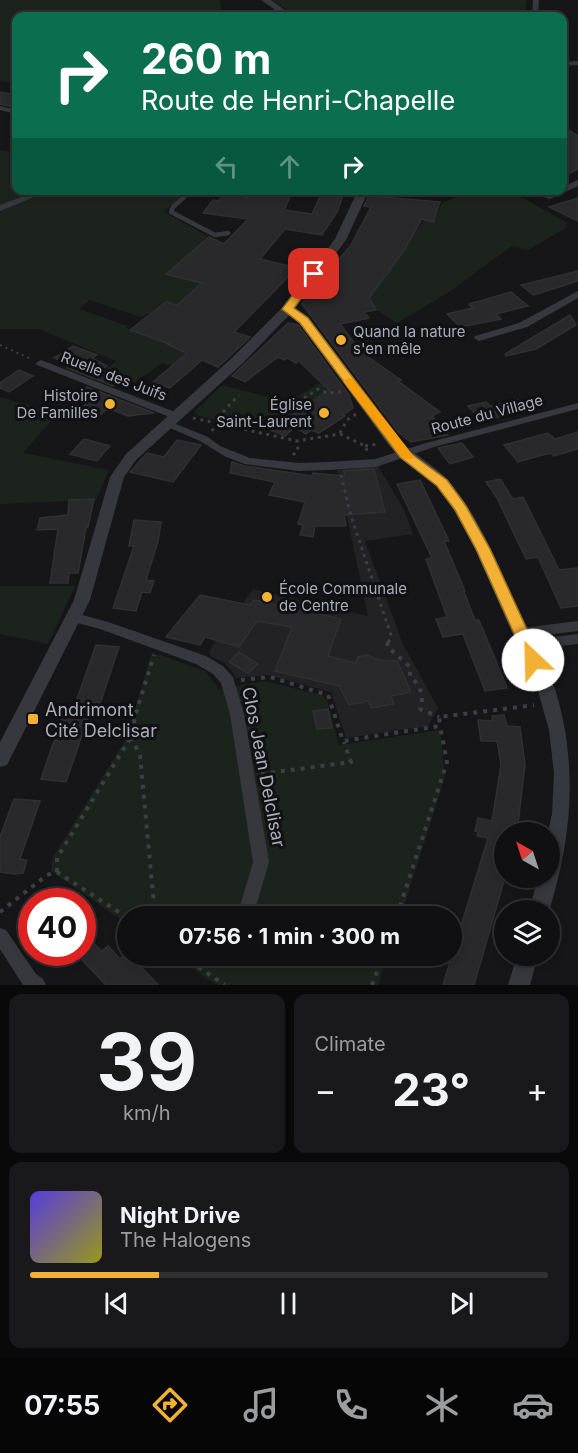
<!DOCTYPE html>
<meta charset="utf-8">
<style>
:root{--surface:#101012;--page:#19191b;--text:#f1f3f6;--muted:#9c9d9f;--line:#303032;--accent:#f2b134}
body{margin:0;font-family:Inter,sans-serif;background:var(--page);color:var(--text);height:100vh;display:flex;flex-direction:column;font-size:22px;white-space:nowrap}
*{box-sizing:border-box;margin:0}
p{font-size:20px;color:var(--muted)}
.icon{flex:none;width:33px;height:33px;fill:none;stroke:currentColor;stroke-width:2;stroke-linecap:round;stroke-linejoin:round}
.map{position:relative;height:985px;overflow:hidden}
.panel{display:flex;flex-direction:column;gap:9px;padding:9px;background:#09090a;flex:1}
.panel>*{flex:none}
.banner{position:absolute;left:12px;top:12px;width:555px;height:183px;border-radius:12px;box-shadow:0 3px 9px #0003,0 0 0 2px var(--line);background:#0b6e4f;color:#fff;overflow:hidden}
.needle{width:39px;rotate:321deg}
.tools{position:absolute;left:494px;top:822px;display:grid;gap:12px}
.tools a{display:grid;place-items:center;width:66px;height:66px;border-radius:50%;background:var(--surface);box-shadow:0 3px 9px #0003,0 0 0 2px var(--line);font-size:30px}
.speed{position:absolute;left:18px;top:888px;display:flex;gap:12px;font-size:30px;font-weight:700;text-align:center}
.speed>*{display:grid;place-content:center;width:78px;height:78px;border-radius:50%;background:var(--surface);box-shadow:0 3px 9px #0003,0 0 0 2px var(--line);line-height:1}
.speed .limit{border:9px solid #d22;background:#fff;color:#111}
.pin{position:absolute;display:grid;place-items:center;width:51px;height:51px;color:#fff;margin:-26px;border-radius:12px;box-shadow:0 3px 9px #0006}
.me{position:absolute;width:66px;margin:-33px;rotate:336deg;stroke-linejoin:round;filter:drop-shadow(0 0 4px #0008)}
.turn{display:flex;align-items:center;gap:21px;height:126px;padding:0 30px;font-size:27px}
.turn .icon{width:78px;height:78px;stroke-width:2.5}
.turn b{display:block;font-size:42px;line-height:51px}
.lanes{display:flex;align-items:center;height:57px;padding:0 30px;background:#0003;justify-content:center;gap:30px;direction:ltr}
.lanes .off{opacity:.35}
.big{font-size:45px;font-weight:700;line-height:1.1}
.panel .tile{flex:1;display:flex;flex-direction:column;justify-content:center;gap:9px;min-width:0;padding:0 21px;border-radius:12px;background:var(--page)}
.panel .dial{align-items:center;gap:0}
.dial b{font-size:78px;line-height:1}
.song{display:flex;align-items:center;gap:18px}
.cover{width:72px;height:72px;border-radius:9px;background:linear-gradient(135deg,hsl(250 70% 55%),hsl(60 70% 35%))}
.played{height:6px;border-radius:3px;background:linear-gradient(90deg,var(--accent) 25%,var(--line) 25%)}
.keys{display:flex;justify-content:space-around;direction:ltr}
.heat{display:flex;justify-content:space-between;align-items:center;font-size:33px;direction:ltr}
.panel .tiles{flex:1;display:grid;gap:9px;grid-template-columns:1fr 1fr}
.tile:last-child{grid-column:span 2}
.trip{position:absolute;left:117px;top:906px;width:345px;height:60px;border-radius:30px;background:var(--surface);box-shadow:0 3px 9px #0003,0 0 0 2px var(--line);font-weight:700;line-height:60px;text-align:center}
.dock{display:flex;height:96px;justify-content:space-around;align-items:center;background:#060607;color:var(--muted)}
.dock .icon{width:42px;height:42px}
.dock .current{color:var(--accent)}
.dock b{font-size:27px;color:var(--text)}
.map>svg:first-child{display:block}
.built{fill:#222225}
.green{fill:#1c231d}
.building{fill:#29292c;stroke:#303034;stroke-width:1.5}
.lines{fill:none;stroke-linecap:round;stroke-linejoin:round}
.path-far2{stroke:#3d3f44;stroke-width:2;stroke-dasharray:2 4;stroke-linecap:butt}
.path-far1{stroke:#3d3f44;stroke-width:3;stroke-dasharray:3 4.5;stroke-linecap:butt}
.path{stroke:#3d3f44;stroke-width:4;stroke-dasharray:4 6;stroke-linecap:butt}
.service{stroke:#37383d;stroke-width:4.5}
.minor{fill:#37383d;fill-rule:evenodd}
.tertiary{fill:#37383d;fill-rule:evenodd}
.route{fill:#f2b134;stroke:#9d7322;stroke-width:1.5}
.slow{fill:#f59e0b}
.poi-dot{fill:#f2b134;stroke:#111113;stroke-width:2}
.labels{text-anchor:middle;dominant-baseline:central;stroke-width:6;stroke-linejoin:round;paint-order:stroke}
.poi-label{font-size:15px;fill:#a8adb8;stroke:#111113;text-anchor:start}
.street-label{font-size:15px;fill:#a8adb8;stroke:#111113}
.near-poi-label{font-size:18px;fill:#a8adb8;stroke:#111113;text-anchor:start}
.near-street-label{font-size:18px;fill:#a8adb8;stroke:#111113}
</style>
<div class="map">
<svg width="578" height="985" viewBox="0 0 578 985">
<rect width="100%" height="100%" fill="#161618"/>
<polygon class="built" points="378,466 404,510 413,534 365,541 403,644 438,708 428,726 346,738 331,692 268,675 237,678 225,663 209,655 210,650 253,589 368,616 337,470"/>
<g class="green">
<polygon points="0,0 220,0 222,16 16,16 16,84 0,81"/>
<polygon points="272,0 526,0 525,16 296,16"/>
<polygon points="0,150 16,154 16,190 41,191 0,205"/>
<polygon points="53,191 187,191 164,212 208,236 167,274 203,283 177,305 166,302 151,313 140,317 90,300 79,309 128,326 126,328 170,344 168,346 197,358 183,370 162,363 134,383 105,370 116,361 39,329 0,329 0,210"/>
<polygon points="471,191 511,191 567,223 566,228 528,250 512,246 449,292 397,323 376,310 369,298 425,219 433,222 442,203"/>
<polygon points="322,382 329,392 293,426 266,416 255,424 244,428 197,415 195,411 222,385 288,402"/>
<polygon points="0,397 57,414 23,453 109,470 96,500 0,504"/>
<polygon points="0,586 75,586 48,644 0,634"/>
<polygon points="152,652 205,671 219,689 264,681 322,695 327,701 339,745 440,730 445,777 401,916 128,916 127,924 51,871 53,857 126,739"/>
<polygon points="174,956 388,956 378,985 217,985"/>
</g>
<g class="building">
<polygon points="0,92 16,95 16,108 0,104"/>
<polygon points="562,126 578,136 578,169 562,177"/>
<polygon points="226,190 244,190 243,196 247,198 253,190 293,190 284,210 312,214 323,190 345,190 337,212 322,235 285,229 260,259 297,268 234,332 250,337 218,367 202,360 170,388 153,382 187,353 168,345 170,344 130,330 166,302 177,305 202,283 166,274 209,237 224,244 248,219 203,213 213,200 219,201"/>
<polygon points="369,196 440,202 433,222 422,219 403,252 369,298 376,310 364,312 369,318 340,324 361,352 401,380 398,381 440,412 432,416 448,435 411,442 399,433 302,304 351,245 371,207 364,206"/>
<polygon points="578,198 578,221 549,207"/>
<polygon points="578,271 578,281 534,295 521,285"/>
<polygon points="511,292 528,306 496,314 501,319 460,327 447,314 473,308 469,304"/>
<polygon points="570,315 576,325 536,349 506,356 505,354"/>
<polygon points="288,323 298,325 349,395 353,408 343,415 345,416 319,433 311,430 306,434 295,427 285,436 271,430 329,390 299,361 296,363 288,358 284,360 278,357 245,382 232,376"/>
<polygon points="73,346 97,355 92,358 107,366 100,370 123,379 113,386 67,368 70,365 54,358"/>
<polygon points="19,370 33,376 9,392 0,388 0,383"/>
<polygon points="87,387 154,413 128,416 108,408 100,415 81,408 89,402 76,396"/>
<polygon points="517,399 528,410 482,421 468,406 486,402 490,406"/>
<polygon points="578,432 578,449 554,456 550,453 518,462 504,445 548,433 555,439"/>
<polygon points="84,439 110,446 97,461 70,454"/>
<polygon points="177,440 201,445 173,482 130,472 147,453 164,457"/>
<polygon points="462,443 473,457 450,464 438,448"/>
<polygon points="232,462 245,466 312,476 313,473 345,476 344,471 374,469 385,512 344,515 346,526 315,526 313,537 300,535 303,525 298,524 305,502 269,495 275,482 230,473"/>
<polygon points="500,479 513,499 523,497 559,570 578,568 578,606 561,608 538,557 526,559 497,498 486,482"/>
<polygon points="420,480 449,541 444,541 465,591 464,592 475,620 479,620 507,688 485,691 463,634 443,637 436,619 447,617 426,559 432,558 397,484"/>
<polygon points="94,499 88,527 86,528 78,573 69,573 68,583 50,583 58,529 37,530 40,518 68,515 69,500"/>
<polygon points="134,520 161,522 158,541 146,580 154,581 150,593 142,592 136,611 113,608 134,546 129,546"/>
<polygon points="200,595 250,605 254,600 341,619 328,656 355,663 358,657 366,655 380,660 397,661 411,692 391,696 394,704 372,708 368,701 349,705 339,686 275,671 292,627 257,621 239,647 205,637 200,645 166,637"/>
<polygon points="96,645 119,647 100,704 93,703 66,782 41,779 63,715 71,716"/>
<polygon points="239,652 258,664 248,673 229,662"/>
<polygon points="328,709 332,728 317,729 313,711"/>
<polygon points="504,715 507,726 520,727 525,765 517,832 504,832 504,881 474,985 443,985 488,838 477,836 478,832 475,831 478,818 492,821 501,765 497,741 481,741 478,720 493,721 492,716"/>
<polygon points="14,799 40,801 20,859 27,860 23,873 15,874 0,872 0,837"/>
<polygon points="82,933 102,951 108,946 120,959 123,956 126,959 131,956 158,985 106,985 82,960"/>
</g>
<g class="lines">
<polyline class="path-far2" points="0,345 31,359"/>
<g class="path-far1">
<polyline points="304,398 318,389 327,393 341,392"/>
<polyline points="223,412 239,395"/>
<polyline points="193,418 297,441 340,434 365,446 368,453"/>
<polyline points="212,431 218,420"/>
<polyline points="340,433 347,420 356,414"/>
<polyline points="365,446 378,444"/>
<polyline points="293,455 298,450 297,441"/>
<polyline points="341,475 351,516 391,635 388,644"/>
</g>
<g class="path">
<path d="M 388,642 L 387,646 L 410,667 L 410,676 C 420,686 425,695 420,709 L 439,717"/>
<polyline points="241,680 270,677 328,695 343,741 440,726 439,717 534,705"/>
<polyline points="131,737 140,755 155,916"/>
<polyline points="261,774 351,762 344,742"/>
<polyline points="57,872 57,858 131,737 135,716 154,655"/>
<polyline points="0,912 47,875 57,872 128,918"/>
<polyline points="397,916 447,762 440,726"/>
<polyline points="182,956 225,985"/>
<polyline points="266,956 268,959 287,956"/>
<polyline points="372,985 383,956"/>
</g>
<g class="service">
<polyline points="192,190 173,207 171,212 215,235 228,233"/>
<polyline points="247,194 249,190"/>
</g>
<g class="minor">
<polygon points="533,0 539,0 538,16 532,16"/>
<polygon points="578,61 578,65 562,66 562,62"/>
<polygon points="0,106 16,110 16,114 0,110"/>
<polygon points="578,180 578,186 550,199 543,197 554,190 562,190 562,187"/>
<polygon points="39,190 52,190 0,211 0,205"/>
<polygon points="578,291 578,298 527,327 479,341 474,338 475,336 519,323"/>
<polygon points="41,360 180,414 182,416 176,419 172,418 37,365 36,363"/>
<polygon points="578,403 578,409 434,447 376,467 328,470 299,471 245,464 226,457 200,441 161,424 163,422 171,422 208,437 220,446 250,458 299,463 328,462 375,459 426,443"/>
<polygon points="75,613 108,622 206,656 223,666 233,677 244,714 269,862 253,916 237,916 253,862 230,714 221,683 213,674 196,664 100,629 70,621 68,618 70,615"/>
<polygon points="578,621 578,631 522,638 517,636 515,633 517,630 522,628"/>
<polygon points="578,634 578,644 527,650 522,648 520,645 522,642 527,640"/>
<polygon points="0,928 6,930 36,974 43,979 46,985 23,985 0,949"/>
</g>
<g class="tertiary">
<polygon points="261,0 271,0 293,16 284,16"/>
<path d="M 358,190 L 369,190 L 346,240 L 295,308 L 308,317 L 397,437 C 413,455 435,465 449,481 C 477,515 495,557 513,597 C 527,628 545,660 556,692 C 578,767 572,837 549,911 L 529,910 L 538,878 L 549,878 L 548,832 L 552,814 L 554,773 L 549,730 L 538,691 L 475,549 L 454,510 L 437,486 L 400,458 L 387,443 L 300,323 L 289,315 L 243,363 L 136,460 L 124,477 L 90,600 L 7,765 L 0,767 L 0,742 L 74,600 L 110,477 L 126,454 L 233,357 L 284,306 L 335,239 Z"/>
<polygon points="517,956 538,956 530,985 508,985"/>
</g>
</g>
<polygon class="route" points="314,271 319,274 294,308 308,318 409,452 447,480 466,506 490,549 541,660 539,664 528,664 526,660 476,549 455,510 437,486 400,457 300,323 282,309 310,272"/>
<polygon class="slow" points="349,378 353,379 412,454 414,457 412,459 403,459 343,381"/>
<g class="poi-dot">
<circle cx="341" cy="340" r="6"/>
<circle cx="110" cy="404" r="6"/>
<circle cx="324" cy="413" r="6"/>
<circle cx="267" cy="597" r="6"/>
<rect x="27" y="713" width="12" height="12" rx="3"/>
</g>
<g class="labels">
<g class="poi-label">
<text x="353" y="331">Quand la nature<tspan x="353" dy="17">s'en mêle</tspan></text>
<text x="98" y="395" text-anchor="end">Histoire<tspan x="98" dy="17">De Familles</tspan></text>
<text x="312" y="404" text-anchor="end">Église<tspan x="312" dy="17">Saint-Laurent</tspan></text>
<text x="279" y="588">École Communale<tspan x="279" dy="17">de Centre</tspan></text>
</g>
<g class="street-label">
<text transform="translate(114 376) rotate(21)">Ruelle des Juifs</text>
<text transform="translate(487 414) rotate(-15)">Route du Village</text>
</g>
<g class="near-poi-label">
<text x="45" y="709">Andrimont<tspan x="45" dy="21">Cité Delclisar</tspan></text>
</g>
<g class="near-street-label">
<text transform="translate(264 767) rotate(79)">Clos Jean Delclisar</text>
</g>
</g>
</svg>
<div class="tools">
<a><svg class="needle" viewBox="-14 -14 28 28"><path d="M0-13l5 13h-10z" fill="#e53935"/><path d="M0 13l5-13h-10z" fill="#9c9d9f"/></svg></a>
<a><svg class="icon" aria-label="layers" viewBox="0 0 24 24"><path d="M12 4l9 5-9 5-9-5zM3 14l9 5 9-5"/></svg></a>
</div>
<div class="speed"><div class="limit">40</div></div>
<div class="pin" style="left:314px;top:274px;background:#d93025"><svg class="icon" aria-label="arrive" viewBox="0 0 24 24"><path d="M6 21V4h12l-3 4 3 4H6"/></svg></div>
<svg class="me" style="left:533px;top:660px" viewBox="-20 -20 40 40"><circle r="19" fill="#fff"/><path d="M0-13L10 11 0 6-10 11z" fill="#f2b134"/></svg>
<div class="trip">07:56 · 1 min · 300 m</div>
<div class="banner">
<div class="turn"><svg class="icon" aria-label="right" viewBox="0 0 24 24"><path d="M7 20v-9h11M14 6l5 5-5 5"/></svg><div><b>260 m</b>Route de Henri-Chapelle</div></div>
<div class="lanes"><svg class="icon off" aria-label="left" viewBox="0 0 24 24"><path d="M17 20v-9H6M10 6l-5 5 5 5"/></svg><svg class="icon off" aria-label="ahead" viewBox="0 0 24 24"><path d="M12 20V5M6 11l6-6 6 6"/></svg><svg class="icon" aria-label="right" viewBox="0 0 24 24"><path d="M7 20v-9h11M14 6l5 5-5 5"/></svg></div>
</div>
</div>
<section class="panel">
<div class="tiles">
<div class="tile dial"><b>39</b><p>km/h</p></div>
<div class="tile"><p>Climate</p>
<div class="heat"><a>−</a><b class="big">23°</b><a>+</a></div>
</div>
<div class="tile">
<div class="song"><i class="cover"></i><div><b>Night Drive</b><p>The Halogens</p></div></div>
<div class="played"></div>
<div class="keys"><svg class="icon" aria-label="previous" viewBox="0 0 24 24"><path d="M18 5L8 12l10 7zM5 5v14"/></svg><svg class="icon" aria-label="pause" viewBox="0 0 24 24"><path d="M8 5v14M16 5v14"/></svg><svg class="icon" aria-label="next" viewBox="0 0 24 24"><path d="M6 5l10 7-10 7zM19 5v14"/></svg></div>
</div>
</div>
</section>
<nav class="dock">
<b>07:55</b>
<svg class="icon current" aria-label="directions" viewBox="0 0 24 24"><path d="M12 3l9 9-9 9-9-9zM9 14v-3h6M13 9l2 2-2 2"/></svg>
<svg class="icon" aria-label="music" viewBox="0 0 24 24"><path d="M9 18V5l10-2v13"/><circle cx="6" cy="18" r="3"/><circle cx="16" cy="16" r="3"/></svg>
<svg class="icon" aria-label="phone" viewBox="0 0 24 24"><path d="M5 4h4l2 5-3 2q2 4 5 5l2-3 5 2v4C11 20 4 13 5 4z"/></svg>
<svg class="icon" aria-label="climate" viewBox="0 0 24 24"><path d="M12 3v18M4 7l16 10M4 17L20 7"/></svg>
<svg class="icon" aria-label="car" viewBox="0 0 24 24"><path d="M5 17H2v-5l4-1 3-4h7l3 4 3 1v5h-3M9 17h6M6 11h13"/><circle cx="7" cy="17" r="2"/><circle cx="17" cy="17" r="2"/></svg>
</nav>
